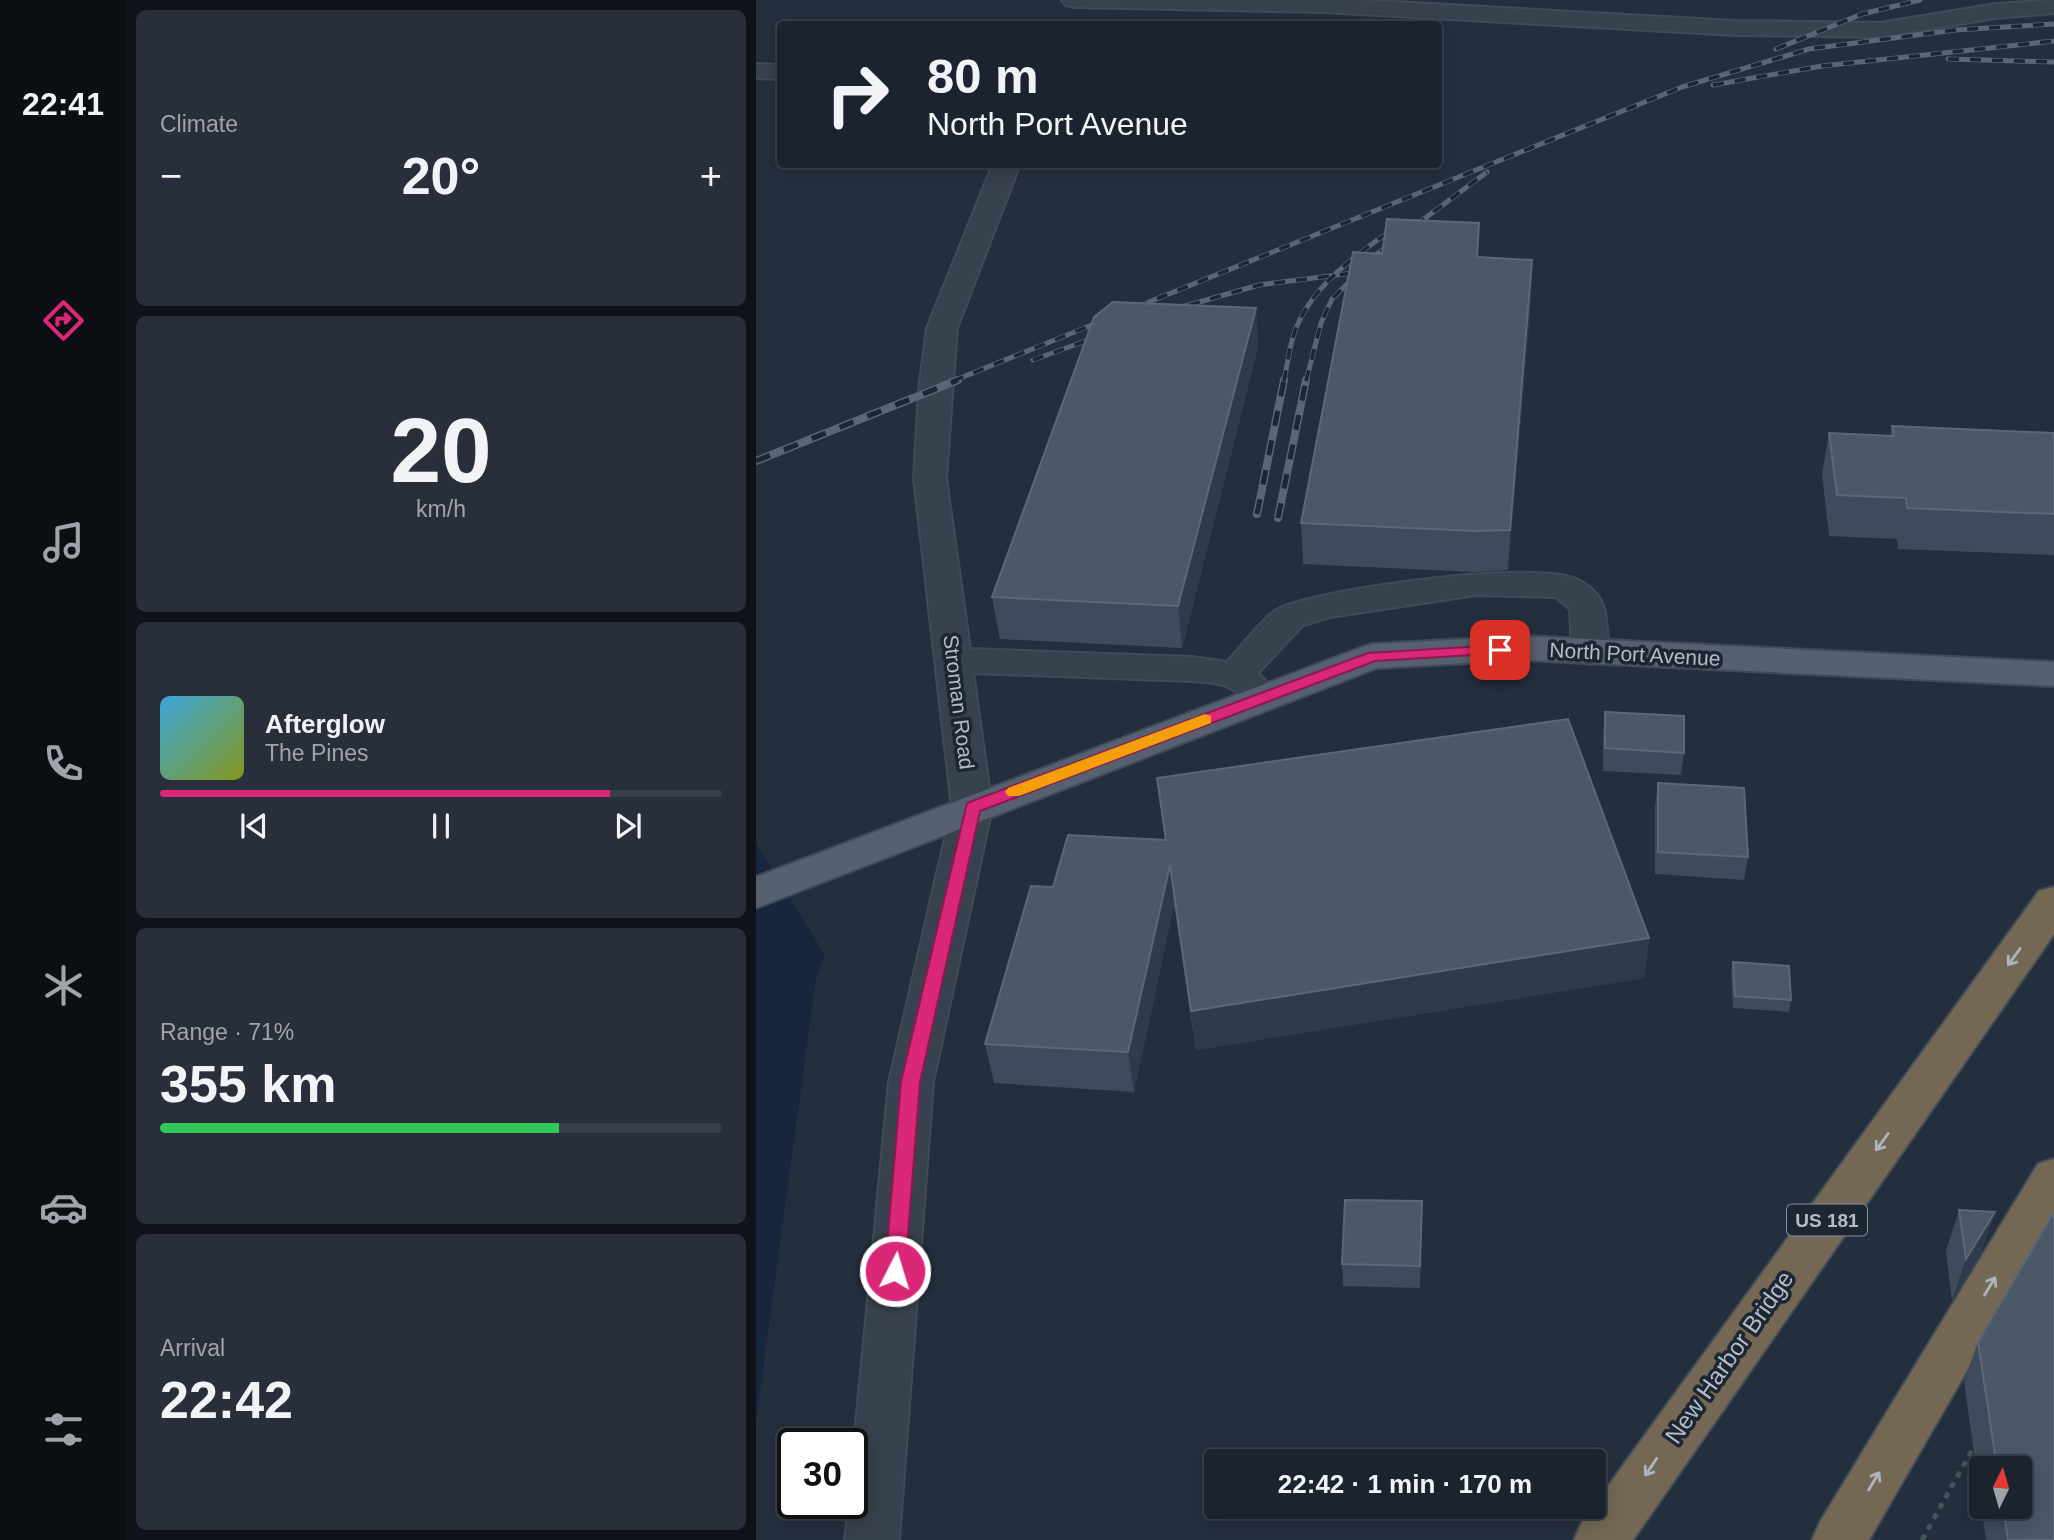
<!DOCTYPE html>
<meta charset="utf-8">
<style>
:root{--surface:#1b232e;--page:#282f3a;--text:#f1f3f6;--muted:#a0a4aa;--line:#39404a;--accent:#db2777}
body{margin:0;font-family:Arial,sans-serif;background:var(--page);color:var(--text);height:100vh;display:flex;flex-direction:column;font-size:26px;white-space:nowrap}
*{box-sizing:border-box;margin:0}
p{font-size:23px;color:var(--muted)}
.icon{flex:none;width:38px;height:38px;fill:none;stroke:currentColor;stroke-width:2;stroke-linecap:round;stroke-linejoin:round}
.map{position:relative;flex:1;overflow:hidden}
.details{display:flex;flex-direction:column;gap:10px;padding:10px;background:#0f1319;width:630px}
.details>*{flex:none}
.top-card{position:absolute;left:21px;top:21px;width:665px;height:147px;border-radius:7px;box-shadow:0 4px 18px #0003,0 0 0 2px var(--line);background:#1b232e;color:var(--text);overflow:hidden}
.needle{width:46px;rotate:5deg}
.tools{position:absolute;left:1213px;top:1456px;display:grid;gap:14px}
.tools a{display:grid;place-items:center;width:63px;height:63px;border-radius:7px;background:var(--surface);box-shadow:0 4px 18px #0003,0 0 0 2px var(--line);font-size:35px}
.speed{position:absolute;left:21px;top:1428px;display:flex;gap:14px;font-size:35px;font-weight:700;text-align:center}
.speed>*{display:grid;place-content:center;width:91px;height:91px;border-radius:50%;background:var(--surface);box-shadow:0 4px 18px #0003,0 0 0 2px var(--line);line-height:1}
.speed .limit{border:4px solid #111;border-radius:10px;background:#fff;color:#111}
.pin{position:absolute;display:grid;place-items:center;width:60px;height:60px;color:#fff;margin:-30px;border-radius:14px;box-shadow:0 4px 10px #0006}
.me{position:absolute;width:77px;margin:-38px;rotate:5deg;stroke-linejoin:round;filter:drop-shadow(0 0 5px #0008)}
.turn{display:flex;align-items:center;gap:24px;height:147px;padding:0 35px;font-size:32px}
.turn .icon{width:91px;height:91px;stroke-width:2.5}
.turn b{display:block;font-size:49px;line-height:60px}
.big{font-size:52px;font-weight:700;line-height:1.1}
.details .tile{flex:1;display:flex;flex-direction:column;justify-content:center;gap:10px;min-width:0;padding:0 24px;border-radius:10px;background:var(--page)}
.details .dial{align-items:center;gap:0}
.dial b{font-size:91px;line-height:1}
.song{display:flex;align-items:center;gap:21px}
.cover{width:84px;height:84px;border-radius:10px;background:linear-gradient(135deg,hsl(200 70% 55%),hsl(70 70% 35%))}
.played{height:7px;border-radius:4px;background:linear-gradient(90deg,var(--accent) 80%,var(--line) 80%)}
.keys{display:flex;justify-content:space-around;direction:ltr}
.heat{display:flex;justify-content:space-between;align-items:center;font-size:38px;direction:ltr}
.charge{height:10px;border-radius:5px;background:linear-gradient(90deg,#34c759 71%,var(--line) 0)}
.trip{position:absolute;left:448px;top:1449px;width:402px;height:70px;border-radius:7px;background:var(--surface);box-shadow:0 4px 18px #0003,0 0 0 2px var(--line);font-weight:700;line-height:70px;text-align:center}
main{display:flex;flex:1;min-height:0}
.dock{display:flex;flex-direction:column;width:126px;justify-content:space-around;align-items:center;background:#0b0e12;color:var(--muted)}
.dock .icon{width:49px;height:49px}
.dock .on{color:var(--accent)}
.dock b{font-size:32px;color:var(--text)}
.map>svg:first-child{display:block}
.water{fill:#17263c}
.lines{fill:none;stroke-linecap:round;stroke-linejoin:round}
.minor-casing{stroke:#414a57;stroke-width:4}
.major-casing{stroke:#414a57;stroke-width:4}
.highway-casing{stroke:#434c59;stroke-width:4}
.path{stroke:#3f5557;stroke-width:5;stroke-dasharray:6 6;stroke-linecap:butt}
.minor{fill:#38414e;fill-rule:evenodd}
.major{fill:#56606e;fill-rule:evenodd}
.highway{fill:#746855;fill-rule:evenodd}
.rail-far1-casing{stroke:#5a6575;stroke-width:5}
.rail-casing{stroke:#5a6575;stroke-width:8}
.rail-far1{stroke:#1d2633;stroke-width:3.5;stroke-dasharray:11;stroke-linecap:butt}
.rail{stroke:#1d2633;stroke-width:5;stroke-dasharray:15;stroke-linecap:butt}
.wall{fill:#3f4b5c}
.shaded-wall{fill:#2f3b4b}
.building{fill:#4b5868;stroke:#5c6777;stroke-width:2}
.oneway{stroke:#aeb4bd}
.route{fill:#db2777;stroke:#8e194d;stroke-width:2}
.slow{fill:#f59e0b}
.labels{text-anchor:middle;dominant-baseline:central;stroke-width:7;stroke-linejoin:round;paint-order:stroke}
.shield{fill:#1d2633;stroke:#878f9c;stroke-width:2}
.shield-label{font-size:19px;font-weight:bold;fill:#b4bcc9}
.street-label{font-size:21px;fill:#b4bcc9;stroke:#1d2633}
.near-street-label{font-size:24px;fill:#b4bcc9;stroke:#1d2633}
</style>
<main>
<nav class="dock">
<b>22:41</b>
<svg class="icon on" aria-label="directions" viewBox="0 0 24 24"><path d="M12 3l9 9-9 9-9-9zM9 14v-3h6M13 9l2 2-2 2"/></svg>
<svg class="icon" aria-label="music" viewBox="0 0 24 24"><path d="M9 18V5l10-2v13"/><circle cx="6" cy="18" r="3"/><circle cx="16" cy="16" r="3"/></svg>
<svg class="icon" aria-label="phone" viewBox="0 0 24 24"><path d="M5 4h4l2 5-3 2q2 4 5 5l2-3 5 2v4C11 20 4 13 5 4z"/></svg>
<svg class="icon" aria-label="climate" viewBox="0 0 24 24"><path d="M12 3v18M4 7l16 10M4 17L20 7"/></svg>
<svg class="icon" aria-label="car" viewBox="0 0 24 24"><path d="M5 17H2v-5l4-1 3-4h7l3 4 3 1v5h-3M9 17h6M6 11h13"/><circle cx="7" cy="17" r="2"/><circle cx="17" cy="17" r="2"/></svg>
<svg class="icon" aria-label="filters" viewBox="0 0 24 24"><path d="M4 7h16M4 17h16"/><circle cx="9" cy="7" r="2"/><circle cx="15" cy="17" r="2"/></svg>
</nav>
<section class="details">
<div class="tile"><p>Climate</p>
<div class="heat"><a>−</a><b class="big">20°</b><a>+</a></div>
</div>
<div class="tile dial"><b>20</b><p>km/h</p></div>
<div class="tile">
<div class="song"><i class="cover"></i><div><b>Afterglow</b><p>The Pines</p></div></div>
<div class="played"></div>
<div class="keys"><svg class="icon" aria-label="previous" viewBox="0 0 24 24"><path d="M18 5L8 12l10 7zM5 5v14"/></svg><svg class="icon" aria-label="pause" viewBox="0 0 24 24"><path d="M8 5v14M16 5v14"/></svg><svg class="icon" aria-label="next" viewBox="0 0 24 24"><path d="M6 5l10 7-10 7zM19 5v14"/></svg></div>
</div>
<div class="tile"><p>Range · 71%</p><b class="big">355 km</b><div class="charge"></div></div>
<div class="tile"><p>Arrival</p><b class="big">22:42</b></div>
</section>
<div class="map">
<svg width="1298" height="1540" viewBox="0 0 1298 1540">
<rect width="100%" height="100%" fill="#242f3e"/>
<polygon class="water" points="0,843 69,955 60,978 0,1421"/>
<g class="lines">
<g class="minor-casing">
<g id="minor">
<polygon points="306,0 604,0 980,21 1124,23 1240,4 1298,0 1298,13 1240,18 1124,37 980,35 566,12 318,7 310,5"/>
<polygon points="0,64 24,65 24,79 0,78"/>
<path d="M 237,164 L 264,164 L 201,328 L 190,478 L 214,649 L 436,657 L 471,662 C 484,648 509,615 524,608 C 569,588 777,560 820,579 C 838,587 849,601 850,619 C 851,633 855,648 847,660 L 834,664 L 821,660 L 816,652 L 814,609 L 800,597 L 720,595 L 574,617 L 547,625 L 502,673 L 519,691 L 514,700 C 487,707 490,694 469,686 C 460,682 446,682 436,681 L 217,673 L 236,808 L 177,1082 L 143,1540 L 89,1540 L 93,1503 L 96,1503 L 96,1466 L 133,1082 L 196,808 L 158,478 L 163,390 L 171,328 Z"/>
</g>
</g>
<g class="major-casing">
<polygon id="major" points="769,636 1298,662 1298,686 769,660 621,668 0,908 0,877 604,648 617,644"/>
</g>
<g class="highway-casing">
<g id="highway">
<polygon points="1298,887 1298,934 877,1540 818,1540 826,1522 1283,891"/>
<polygon points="1298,1159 1298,1220 1113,1540 1056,1540 1064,1522 1282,1164"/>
</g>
</g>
<polyline class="path" points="1166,1540 1220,1443"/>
<use href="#minor" class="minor"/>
<use href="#major" class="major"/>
<use href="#highway" class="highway"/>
<g class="rail-far1-casing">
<g id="rail-far1">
<polyline points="1020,49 1106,14 1164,0"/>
<polyline points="1192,59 1298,62"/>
<polyline points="957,85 1066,66 1298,41"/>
<polyline points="412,311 503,285 613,271"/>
<polyline points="277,360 349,334"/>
<polyline points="197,381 926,87 1053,49 1199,30 1298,24"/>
<path d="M 528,381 C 531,366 533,349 538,334 C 553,288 600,255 637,229"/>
<polyline points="550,381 565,323 576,299 621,254 731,172"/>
</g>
</g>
<g class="rail-casing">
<g id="rail">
<polyline points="0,461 202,380"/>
<polyline points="501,514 528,380"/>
<polyline points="522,518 550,380"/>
</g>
</g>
<use href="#rail-far1" class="rail-far1"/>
<use href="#rail" class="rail"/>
</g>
<g class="wall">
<polygon points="722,258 776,260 775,298 752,570 719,572 547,564 545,523"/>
<polygon points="500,308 502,347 426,648 244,639 236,597"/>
<polygon points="1136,426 1298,433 1298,555 1142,549 1141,539 1073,536 1066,474 1073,433 1134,436"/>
<polygon points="849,712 928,753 925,775 847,771 847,734"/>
<polygon points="401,778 893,938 888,978 440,1050 418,905 378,1092 238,1083 229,1044 297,887 409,840"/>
<polygon points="902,783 992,857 988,880 899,874 899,806"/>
<polygon points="977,962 1035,1000 1033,1012 977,1008 975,974"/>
<polygon points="666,1201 664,1288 587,1286 586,1264"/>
<polygon points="1203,1210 1239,1212 1225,1253 1196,1300 1190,1251"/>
<polygon points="1222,1342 1298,1540 1230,1540 1225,1507 1264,1507 1264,1468 1225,1468 1225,1504 1208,1381"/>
</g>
<g class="shaded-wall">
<polygon points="776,260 775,298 752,570 754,530"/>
<polygon points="500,308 502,347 426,648 422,606"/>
<polygon points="414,865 418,905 378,1092 372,1052"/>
<polygon points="893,938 888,978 440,1050 435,1011"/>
<polygon points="1239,1212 1225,1253 1196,1300 1210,1259"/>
</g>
<g class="building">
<polygon points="631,219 723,223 721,257 776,260 754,530 720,531 545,523 597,252 626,254"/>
<polygon points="357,302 500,308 422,606 236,597 338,317"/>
<polygon points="1136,426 1298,433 1298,514 1151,508 1150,498 1081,495 1073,433 1138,436"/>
<polygon points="849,712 928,716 928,753 849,748"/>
<polygon points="812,719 893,938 435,1011 414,865 372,1052 229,1044 275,886 297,887 312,835 410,840 401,778"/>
<polygon points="902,783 988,788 992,857 902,852"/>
<polygon points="977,962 1033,966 1035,1000 979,996"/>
<polygon points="589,1200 666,1201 664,1266 586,1264"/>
<polygon points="1203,1210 1239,1212 1210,1259"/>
<polygon points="1296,1215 1298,1216 1298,1540 1252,1540 1247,1507 1264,1507 1264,1468 1241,1468 1222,1342"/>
</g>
<defs><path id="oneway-shaft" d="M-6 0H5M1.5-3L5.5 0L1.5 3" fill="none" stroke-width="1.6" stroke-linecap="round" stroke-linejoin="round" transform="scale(1.75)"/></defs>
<g class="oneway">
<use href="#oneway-shaft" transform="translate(1258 957) rotate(126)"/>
<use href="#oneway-shaft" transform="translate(1126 1142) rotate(126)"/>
<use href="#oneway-shaft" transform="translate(1234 1286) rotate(-59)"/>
<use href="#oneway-shaft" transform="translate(895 1467) rotate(124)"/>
<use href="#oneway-shaft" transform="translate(1118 1481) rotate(-59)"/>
</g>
<polygon class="route" points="744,645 752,650 749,653 619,661 224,811 164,1082 149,1271 146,1277 139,1279 132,1277 129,1271 145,1082 211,803 612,653"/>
<polygon class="slow" points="449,714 455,716 455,723 263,796 252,796 249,792 252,788"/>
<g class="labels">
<rect class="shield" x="1031" y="1204.5" width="80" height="31" rx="5"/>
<g class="shield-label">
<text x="1071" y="1220">US 181</text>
</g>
<g class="street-label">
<text transform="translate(879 654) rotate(3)">North Port Avenue</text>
<text transform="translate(203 702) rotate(83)">Stroman Road</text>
</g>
<g class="near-street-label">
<text transform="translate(973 1357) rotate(-55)">New Harbor Bridge</text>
</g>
</g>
</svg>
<div class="tools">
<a><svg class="needle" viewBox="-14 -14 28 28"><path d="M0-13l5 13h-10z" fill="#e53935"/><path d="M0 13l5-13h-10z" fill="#a0a4aa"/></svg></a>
</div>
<div class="speed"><div class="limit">30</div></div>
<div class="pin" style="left:744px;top:650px;background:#d93025"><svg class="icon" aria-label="arrive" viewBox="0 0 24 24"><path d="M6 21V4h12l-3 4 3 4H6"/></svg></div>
<svg class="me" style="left:139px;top:1271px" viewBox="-20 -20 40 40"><circle r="17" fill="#db2777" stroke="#fff" stroke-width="3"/><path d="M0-11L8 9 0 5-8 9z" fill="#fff"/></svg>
<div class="trip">22:42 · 1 min · 170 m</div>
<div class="top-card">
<div class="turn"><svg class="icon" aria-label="right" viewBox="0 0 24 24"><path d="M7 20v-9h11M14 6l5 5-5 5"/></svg><div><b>80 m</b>North Port Avenue</div></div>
</div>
</div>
</main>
